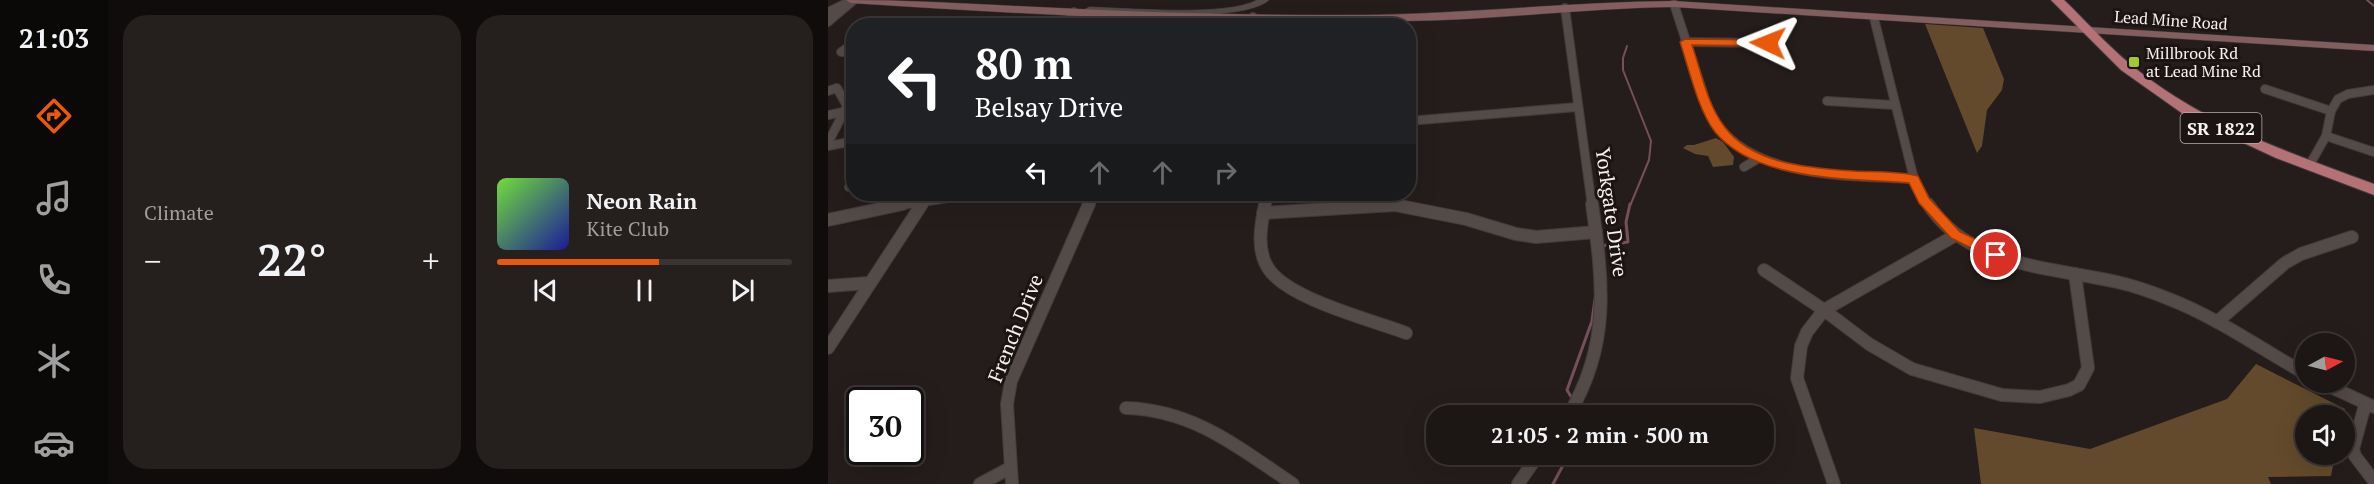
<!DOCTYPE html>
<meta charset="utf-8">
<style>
:root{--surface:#1c1614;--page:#251f1d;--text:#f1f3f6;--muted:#a09fa0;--line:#3a3534;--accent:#ea580c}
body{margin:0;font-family:"PT Serif",serif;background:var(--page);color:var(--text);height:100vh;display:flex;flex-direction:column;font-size:22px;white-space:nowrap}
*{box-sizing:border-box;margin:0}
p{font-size:20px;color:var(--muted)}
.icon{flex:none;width:33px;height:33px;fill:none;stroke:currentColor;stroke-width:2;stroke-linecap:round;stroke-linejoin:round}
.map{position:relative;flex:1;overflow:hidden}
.panel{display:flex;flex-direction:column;gap:15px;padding:15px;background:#0f0c0b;width:720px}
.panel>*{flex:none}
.hud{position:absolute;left:18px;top:18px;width:570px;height:183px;border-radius:24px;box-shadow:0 6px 24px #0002,0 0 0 2px var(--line);background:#202124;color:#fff;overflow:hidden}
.needle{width:39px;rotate:83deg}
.buttons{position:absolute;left:1467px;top:333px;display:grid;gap:12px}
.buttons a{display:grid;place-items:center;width:60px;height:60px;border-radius:50%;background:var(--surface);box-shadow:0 6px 24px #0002,0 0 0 2px var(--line);font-size:30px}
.speed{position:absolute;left:18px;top:387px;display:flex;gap:12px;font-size:30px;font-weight:700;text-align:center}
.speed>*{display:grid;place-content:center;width:78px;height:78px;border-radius:50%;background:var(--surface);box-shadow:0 6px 24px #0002,0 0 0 2px var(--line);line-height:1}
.speed .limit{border:3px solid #111;border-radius:9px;background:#fff;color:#111}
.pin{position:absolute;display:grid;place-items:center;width:51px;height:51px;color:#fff;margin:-26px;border:3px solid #fff;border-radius:50%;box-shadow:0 2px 6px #0007}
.me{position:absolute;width:66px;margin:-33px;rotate:272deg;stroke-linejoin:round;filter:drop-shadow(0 0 4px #0008)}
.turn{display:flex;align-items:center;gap:21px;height:126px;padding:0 30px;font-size:27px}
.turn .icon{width:78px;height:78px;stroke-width:2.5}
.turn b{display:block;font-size:42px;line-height:51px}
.lanes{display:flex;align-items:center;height:57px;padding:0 30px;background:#0003;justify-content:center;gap:30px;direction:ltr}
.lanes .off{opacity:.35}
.big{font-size:45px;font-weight:600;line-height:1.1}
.panel .widget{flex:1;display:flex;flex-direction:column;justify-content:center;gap:9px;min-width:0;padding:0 21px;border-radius:24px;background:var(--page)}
.song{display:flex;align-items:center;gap:18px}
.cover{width:72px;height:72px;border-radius:9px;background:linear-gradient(135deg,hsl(100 70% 55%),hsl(240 70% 35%))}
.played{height:6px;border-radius:3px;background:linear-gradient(90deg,var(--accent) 55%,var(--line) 55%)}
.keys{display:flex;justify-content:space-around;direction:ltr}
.heat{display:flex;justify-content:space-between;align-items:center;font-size:33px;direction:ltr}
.panel .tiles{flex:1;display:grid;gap:15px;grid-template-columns:repeat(2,1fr)}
.trip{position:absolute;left:598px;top:405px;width:348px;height:60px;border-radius:24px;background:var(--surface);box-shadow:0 6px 24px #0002,0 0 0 2px var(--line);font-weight:600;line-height:60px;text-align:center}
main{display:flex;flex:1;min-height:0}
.tabs{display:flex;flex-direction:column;width:108px;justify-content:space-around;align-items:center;background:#0b0908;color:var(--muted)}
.tabs .icon{width:42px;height:42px}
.tabs .selected{color:var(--accent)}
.tabs b{font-size:27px;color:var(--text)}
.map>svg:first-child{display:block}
.forest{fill:#634a2c}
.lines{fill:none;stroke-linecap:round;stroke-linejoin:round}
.stream-far1{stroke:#764e5c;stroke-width:2}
.stream{stroke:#764e5c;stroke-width:3}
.minor-far1-casing{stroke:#413b3a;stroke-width:10}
.minor-casing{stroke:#413b3a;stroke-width:14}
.tertiary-casing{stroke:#413b3a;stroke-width:1}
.secondary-casing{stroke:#413b3a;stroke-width:1}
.primary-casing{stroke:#413b3a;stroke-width:2}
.minor-far1{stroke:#544a48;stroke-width:8}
.minor{stroke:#544a48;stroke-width:12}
.tertiary{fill:#544a48;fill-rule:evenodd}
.secondary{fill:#845e5f;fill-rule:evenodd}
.primary{fill:#b47176;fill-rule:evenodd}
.route{fill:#ea580c;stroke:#983908;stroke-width:1.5}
.poi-dot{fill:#a0c92b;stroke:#1b1412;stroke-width:2}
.labels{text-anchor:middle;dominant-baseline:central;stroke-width:6;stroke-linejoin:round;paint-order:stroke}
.far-street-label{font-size:16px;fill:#f8f2f1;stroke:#1b1412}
.far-poi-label{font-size:16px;fill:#f8f2f1;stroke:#1b1412;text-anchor:start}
.shield{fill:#1b1412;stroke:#b6afae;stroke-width:1.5}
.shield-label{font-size:18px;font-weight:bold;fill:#f8f2f1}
.street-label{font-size:20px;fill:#f8f2f1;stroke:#1b1412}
</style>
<main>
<nav class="tabs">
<b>21:03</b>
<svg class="icon selected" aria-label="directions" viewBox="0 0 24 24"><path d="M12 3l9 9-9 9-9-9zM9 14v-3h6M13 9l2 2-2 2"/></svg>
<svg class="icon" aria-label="music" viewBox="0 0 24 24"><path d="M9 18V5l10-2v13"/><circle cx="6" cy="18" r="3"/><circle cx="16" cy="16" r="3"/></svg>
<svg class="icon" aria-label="phone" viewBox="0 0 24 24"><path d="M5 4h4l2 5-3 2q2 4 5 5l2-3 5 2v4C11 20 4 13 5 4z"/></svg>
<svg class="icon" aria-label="climate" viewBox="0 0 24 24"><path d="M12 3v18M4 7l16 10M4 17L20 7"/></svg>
<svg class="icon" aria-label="car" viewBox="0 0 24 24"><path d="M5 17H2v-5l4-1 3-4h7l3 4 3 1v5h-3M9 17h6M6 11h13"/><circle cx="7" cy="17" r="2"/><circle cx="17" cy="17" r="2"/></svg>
</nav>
<section class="panel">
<div class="tiles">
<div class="widget"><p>Climate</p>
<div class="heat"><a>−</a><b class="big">22°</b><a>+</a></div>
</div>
<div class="widget">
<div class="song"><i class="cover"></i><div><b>Neon Rain</b><p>Kite Club</p></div></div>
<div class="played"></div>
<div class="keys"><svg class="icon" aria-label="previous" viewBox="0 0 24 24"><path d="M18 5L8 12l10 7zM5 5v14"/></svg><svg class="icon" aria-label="pause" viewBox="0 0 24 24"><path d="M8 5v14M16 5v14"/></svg><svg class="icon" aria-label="next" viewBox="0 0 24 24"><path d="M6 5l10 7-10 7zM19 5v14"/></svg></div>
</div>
</div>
</section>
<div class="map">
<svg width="1546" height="484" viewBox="0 0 1546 484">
<rect width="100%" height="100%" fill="#251d1b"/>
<g class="forest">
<polygon points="1097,24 1155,28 1176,79 1174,90 1159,110 1154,146 1149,153"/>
<polygon points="888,138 895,142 906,157 905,165 885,167 880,156 867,154 855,148 859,145 866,145"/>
<polygon points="1428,364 1517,409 1515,415 1478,416 1478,454 1507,455 1503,476 1440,477 1443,484 1153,484 1146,428 1262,449 1399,399"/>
</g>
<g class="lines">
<g class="stream-far1">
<polyline points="1539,0 1546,6"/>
<polyline points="799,46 795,58 795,70 823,141 821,160 802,206"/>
</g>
<g class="stream">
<polyline points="773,246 800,242 798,222 802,204"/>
<polyline points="745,400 739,390 764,321 767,299"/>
<polyline points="725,484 741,454"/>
</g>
<g class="minor-far1-casing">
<g id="minor-far1">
<path d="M 846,4 C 854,29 862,53 870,78 C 874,89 877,102 882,113 C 917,180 1022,176 1086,179"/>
<polyline points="737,8 764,206"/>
<polyline points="0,12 23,1"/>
<polyline points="1046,18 1086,179 1101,206"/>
<polyline points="0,22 26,0"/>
<polyline points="236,26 246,12"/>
<polyline points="419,26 425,17"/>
<polyline points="857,42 940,43"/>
<polyline points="26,43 13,52 26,52"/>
<polyline points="1437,89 1503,111"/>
<polyline points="0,91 9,88 19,106 0,143"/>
<polyline points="999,101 1066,105"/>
<polyline points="0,115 20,111"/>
<polyline points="580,121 749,107"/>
<polyline points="1498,136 1546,152"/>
<polyline points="0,146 26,141"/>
<polyline points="1481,166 1498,136 1503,111 1510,99 1520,94 1546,90"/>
<polyline points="916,167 931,158"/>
<polyline points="26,177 21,187 26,187"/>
<polyline points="68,206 146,194"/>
<polyline points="93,206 101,194"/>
<polyline points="261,206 266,194"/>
<polyline points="437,206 440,194"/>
<polyline points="551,206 572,206"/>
</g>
</g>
<g class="minor-casing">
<g id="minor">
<path d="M 437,204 C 433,225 428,249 440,268 C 459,299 544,320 578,333"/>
<path d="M 1100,204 C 1141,267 1223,267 1289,282 C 1307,286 1324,292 1341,299 C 1390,318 1433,349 1478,374"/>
<polyline points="435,213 567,205 638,219 688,234 708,237 768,232"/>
<polyline points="0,220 75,204"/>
<polyline points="936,270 996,310 1041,344 1084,369 1174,395 1212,397 1241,390 1251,385 1260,368 1247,274"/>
<polyline points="0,286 41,283"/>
<polyline points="1389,322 1457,263 1473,254 1524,237"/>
<polyline points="0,348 94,204"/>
<polyline points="1492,382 1546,407"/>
<polyline points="1537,405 1525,449 1527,456 1546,481"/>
<path d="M 298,408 C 366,410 411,448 465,484"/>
<polyline points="743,410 755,416"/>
<path d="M 740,416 C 783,345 775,282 764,204"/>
<polyline points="152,484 182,468"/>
<polyline points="184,484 179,404 183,381 261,204"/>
<polyline points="690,484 711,454"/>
<polyline points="1006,484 969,378 973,346 979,332 996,310 1128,235"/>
</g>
</g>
<g class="tertiary-casing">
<path id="tertiary" d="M 429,0 L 441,0 C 415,23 299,13 261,13 L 256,10 L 261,7 C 300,8 398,17 429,0 Z"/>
</g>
<g class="secondary-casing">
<path id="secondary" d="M 18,0 C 89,0 159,5 230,8 C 322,13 415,15 507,15 C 620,16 733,2 846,1 L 1546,45 L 1546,51 L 846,7 C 757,8 668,20 579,21 C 394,25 208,15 23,3 Z"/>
</g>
<g class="primary-casing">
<path id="primary" d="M 1223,0 L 1236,0 C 1261,24 1284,51 1312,72 C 1381,126 1465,154 1546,184 L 1546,195 L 1448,158 L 1358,116 L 1293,70 Z"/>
</g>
<use href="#minor-far1" class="minor-far1"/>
<use href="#minor" class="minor"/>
<use href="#tertiary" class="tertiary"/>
<use href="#secondary" class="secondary"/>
<use href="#primary" class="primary"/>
</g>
<path class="route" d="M 857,39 L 940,40 L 945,43 L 940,46 L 864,45 C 873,71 879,104 896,126 C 924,165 983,168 1026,171 C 1047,172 1070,171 1090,176 L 1101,198 L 1132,232 L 1173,251 L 1175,255 L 1173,258 L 1163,258 L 1123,238 L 1091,203 L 1081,183 C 1022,178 928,182 887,132 C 870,110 861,69 852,42 Z"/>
<rect class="poi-dot" x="1300" y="56" width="12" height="12" rx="3"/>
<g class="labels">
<g class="far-street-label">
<text transform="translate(1343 20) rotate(4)">Lead Mine Road</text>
</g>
<g class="far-poi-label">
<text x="1318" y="53">Millbrook Rd<tspan x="1318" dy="18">at Lead Mine Rd</tspan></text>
</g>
<rect class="shield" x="1352.5" y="113" width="81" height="30" rx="4.5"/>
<g class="shield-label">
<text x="1393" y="128">SR 1822</text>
</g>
<g class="street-label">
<text transform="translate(784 212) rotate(82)">Yorkgate Drive</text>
<text transform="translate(187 328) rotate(-68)">French Drive</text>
</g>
</g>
</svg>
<div class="buttons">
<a><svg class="needle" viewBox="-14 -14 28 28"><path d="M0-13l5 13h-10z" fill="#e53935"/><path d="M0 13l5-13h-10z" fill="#a09fa0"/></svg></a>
<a><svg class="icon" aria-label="sound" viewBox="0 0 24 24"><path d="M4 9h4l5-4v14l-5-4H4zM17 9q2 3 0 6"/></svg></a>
</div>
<div class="speed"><div class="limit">30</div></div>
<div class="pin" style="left:1168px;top:255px;background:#d93025"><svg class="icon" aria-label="arrive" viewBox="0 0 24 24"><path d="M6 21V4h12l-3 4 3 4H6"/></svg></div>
<svg class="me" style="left:940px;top:43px" viewBox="-20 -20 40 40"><path d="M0-17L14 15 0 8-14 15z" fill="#ea580c" stroke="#fff" stroke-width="4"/></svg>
<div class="trip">21:05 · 2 min · 500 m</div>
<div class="hud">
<div class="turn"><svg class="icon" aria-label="left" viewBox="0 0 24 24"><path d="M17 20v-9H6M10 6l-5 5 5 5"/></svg><div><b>80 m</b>Belsay Drive</div></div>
<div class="lanes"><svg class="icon" aria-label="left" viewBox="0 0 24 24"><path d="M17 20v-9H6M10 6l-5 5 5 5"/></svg><svg class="icon off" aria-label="ahead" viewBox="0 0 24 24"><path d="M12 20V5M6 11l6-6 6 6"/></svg><svg class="icon off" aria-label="ahead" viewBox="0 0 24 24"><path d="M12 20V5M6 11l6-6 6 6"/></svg><svg class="icon off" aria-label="right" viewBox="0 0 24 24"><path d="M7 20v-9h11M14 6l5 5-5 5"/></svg></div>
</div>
</div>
</main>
